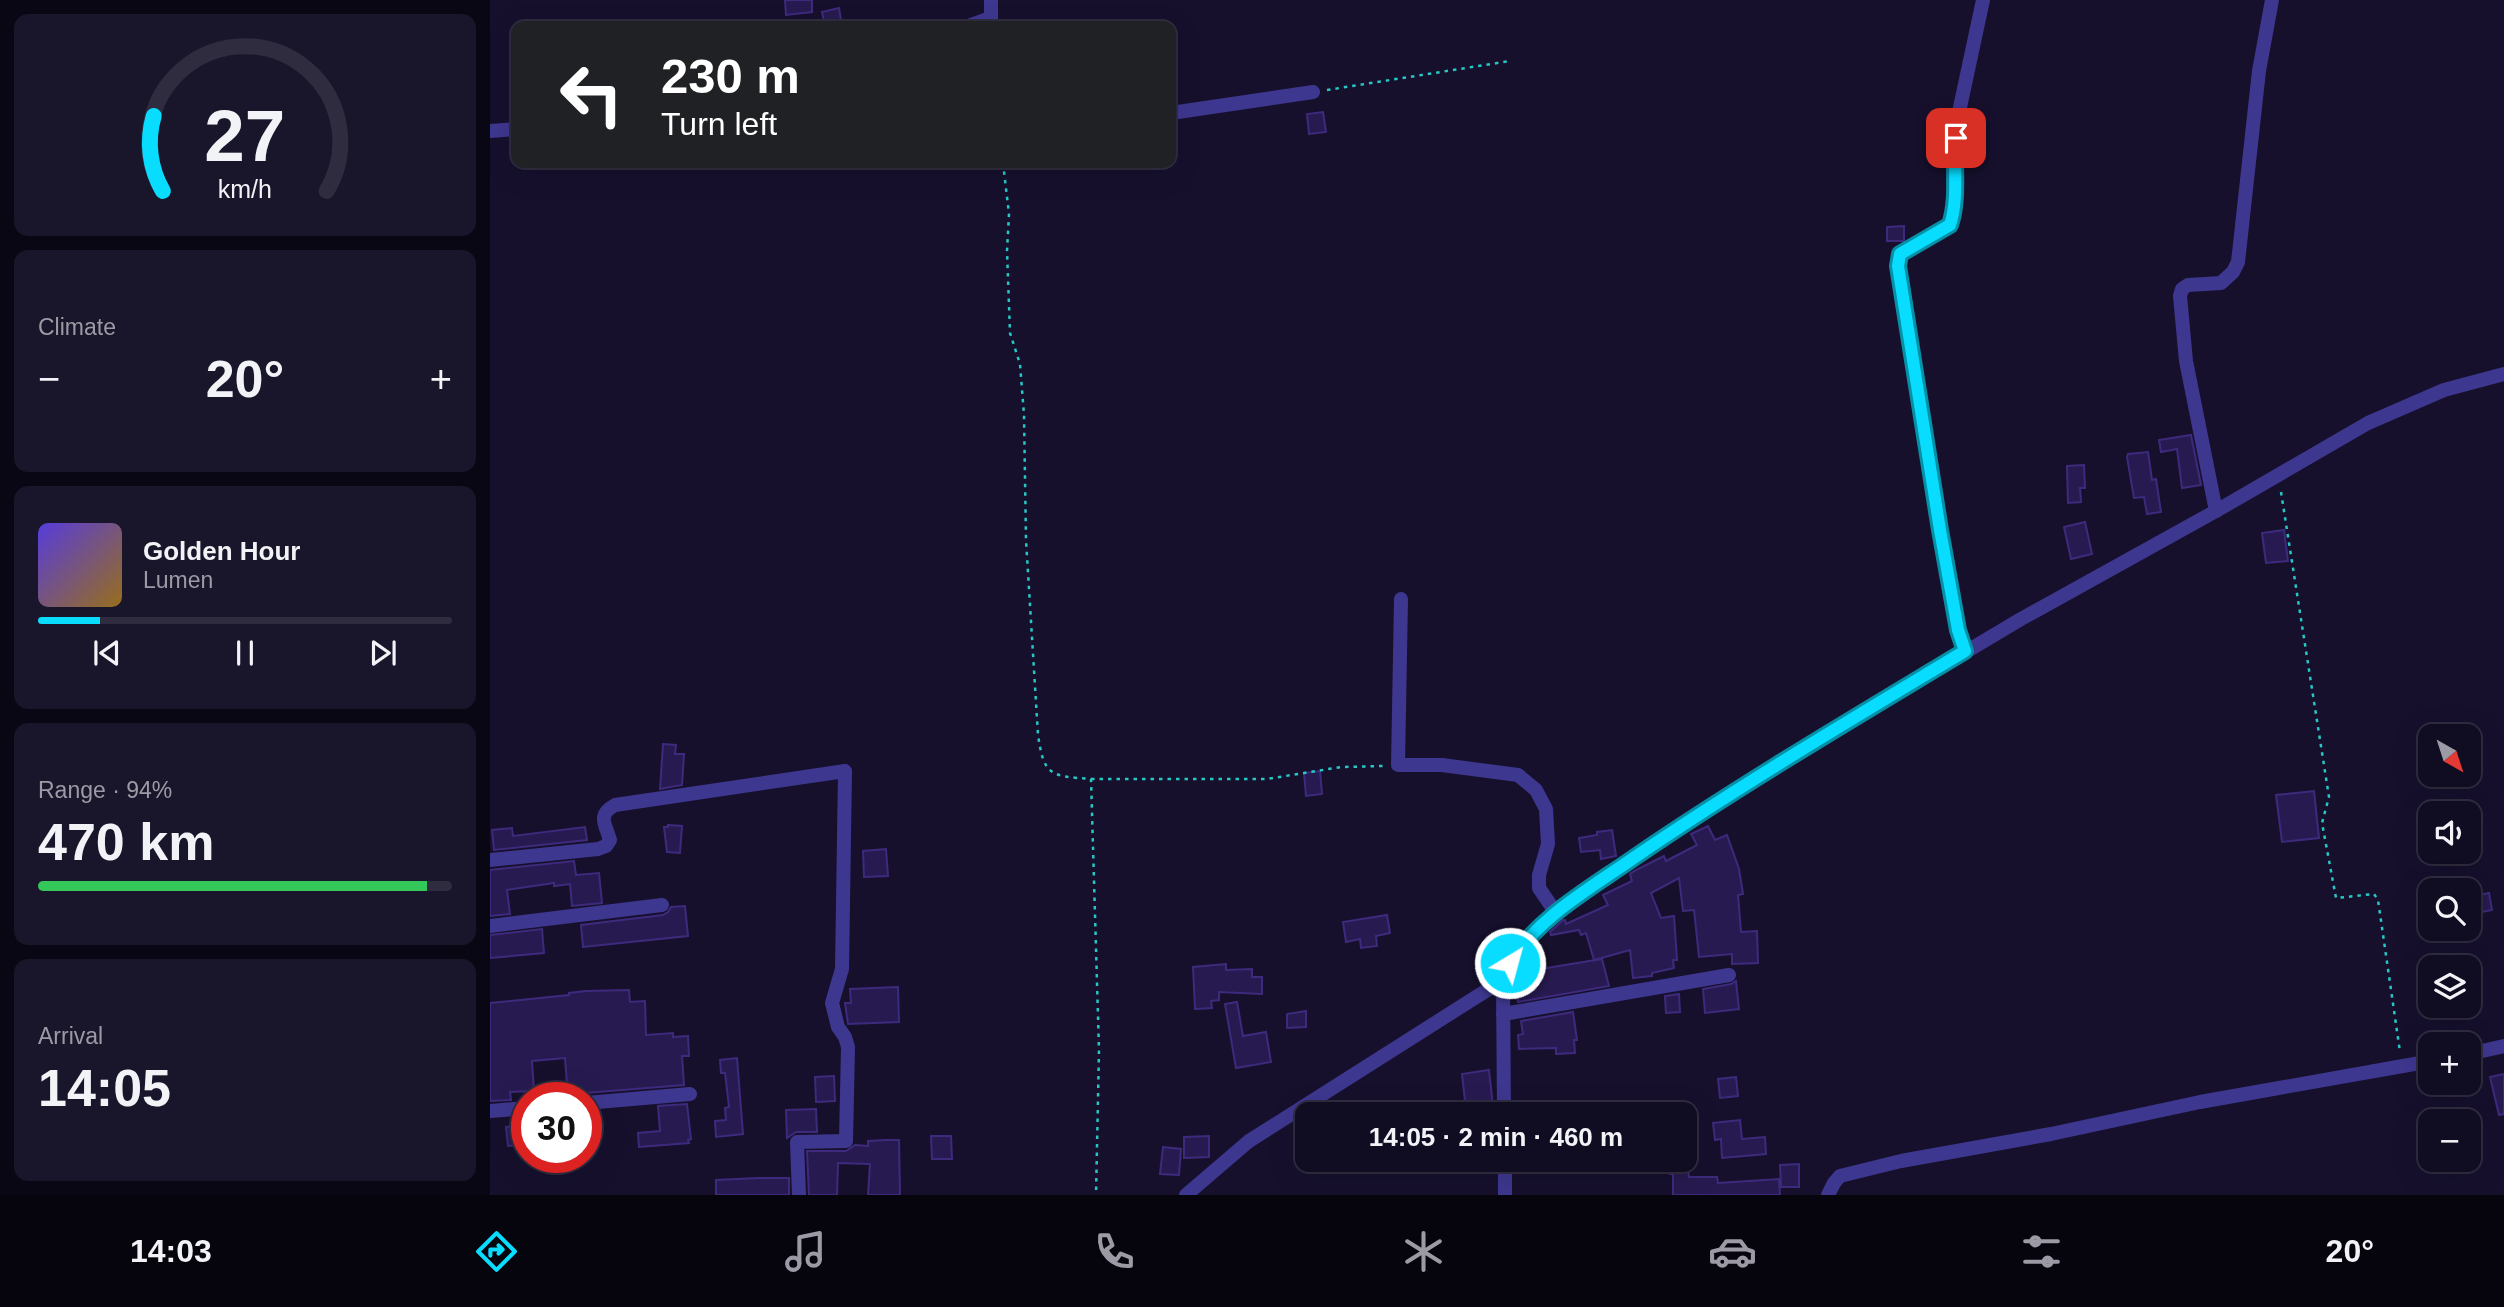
<!DOCTYPE html>
<meta charset="utf-8">
<style>
:root{--surface:#100c22;--page:#19152a;--text:#f1f3f6;--muted:#9c9ba5;--line:#302c40;--accent:#08ddff}
body{margin:0;font-family:Arial,sans-serif;background:var(--page);color:var(--text);height:100vh;display:flex;flex-direction:column;font-size:26px;white-space:nowrap}
*{box-sizing:border-box;margin:0}
p{font-size:23px;color:var(--muted)}
.icon{flex:none;width:38px;height:38px;fill:none;stroke:currentColor;stroke-width:2;stroke-linecap:round;stroke-linejoin:round}
.map{position:relative;flex:1;overflow:hidden}
.drawer{display:flex;flex-direction:column;gap:14px;padding:14px;background:#090713;width:490px}
.drawer>*{flex:none}
.guide{position:absolute;left:21px;top:21px;width:665px;height:147px;border-radius:14px;box-shadow:0 7px 28px #0002,0 0 0 2px var(--line);background:#202124;color:#fff;overflow:hidden}
.needle{width:46px;rotate:141deg}
.tools{position:absolute;left:1928px;top:724px;display:grid;gap:14px}
.tools a{display:grid;place-items:center;width:63px;height:63px;border-radius:14px;background:var(--surface);box-shadow:0 7px 28px #0002,0 0 0 2px var(--line);font-size:35px}
.speed{position:absolute;left:21px;top:1082px;display:flex;gap:14px;font-size:35px;font-weight:700;text-align:center}
.speed>*{display:grid;place-content:center;width:91px;height:91px;border-radius:50%;background:var(--surface);box-shadow:0 7px 28px #0002,0 0 0 2px var(--line);line-height:1}
.speed .limit{border:10px solid #d22;background:#fff;color:#111}
.pin{position:absolute;display:grid;place-items:center;width:60px;height:60px;color:#fff;margin:-30px;border-radius:14px;box-shadow:0 4px 10px #0006}
.me{position:absolute;width:77px;margin:-38px;rotate:37deg;stroke-linejoin:round;filter:drop-shadow(0 0 5px #0008)}
.turn{display:flex;align-items:center;gap:24px;height:147px;padding:0 35px;font-size:32px}
.turn .icon{width:91px;height:91px;stroke-width:2.5}
.turn b{display:block;font-size:49px;line-height:60px}
.big{font-size:52px;font-weight:800;line-height:1.1}
.drawer .card{flex:1;display:flex;flex-direction:column;justify-content:center;gap:10px;min-width:0;padding:0 24px;border-radius:14px;background:var(--page)}
.drawer .dial{align-items:center;gap:0}
.dial svg{height:182px;overflow:visible;fill:none;stroke:var(--line);stroke-width:7;stroke-linecap:round;text-anchor:middle}
.dial text{fill:var(--text);stroke:none}
.song{display:flex;align-items:center;gap:21px}
.cover{width:84px;height:84px;border-radius:10px;background:linear-gradient(135deg,hsl(250 70% 55%),hsl(40 70% 35%))}
.played{height:7px;border-radius:4px;background:linear-gradient(90deg,var(--accent) 15%,var(--line) 15%)}
.keys{display:flex;justify-content:space-around;direction:ltr}
.heat{display:flex;justify-content:space-between;align-items:center;font-size:38px;direction:ltr}
.charge{height:10px;border-radius:5px;background:linear-gradient(90deg,#34c759 94%,var(--line) 0)}
.trip{position:absolute;left:805px;top:1102px;width:402px;height:70px;border-radius:14px;background:var(--surface);box-shadow:0 7px 28px #0002,0 0 0 2px var(--line);font-weight:800;line-height:70px;text-align:center}
.menu{display:flex;height:112px;justify-content:space-around;align-items:center;background:#06050e;color:var(--muted)}
.menu .icon{width:49px;height:49px}
.menu .active{color:var(--accent)}
.menu b{font-size:32px;color:var(--text)}
main{display:flex;flex:1;min-height:0}
.map>svg:first-child{display:block}
.building{fill:#271a50;stroke:#3e2a7d;stroke-width:2}
.lines{fill:none;stroke-linecap:round;stroke-linejoin:round}
.path{stroke:#27c7c4;stroke-width:2.5;stroke-dasharray:3.5 5;stroke-linecap:butt}
.minor{stroke:#3e378f;stroke-width:14}
.route-casing{stroke:#0590a6;stroke-width:18}
.route{stroke:#08ddff;stroke-width:12}
</style>
<main>
<section class="drawer">
<div class="card dial"><svg viewBox="0 0 100 80">
<path d="M14 69A42 42 0 1 1 86 69"/>
<path d="M14 69A42 42 0 0 1 10 36" stroke="#08ddff"/>
<text x="50" y="56" font-size="32" font-weight="700">27</text>
<text x="50" y="72" font-size="11">km/h</text>
</svg></div>
<div class="card"><p>Climate</p>
<div class="heat"><a>−</a><b class="big">20°</b><a>+</a></div>
</div>
<div class="card">
<div class="song"><i class="cover"></i><div><b>Golden Hour</b><p>Lumen</p></div></div>
<div class="played"></div>
<div class="keys"><svg class="icon" aria-label="previous" viewBox="0 0 24 24"><path d="M18 5L8 12l10 7zM5 5v14"/></svg><svg class="icon" aria-label="pause" viewBox="0 0 24 24"><path d="M8 5v14M16 5v14"/></svg><svg class="icon" aria-label="next" viewBox="0 0 24 24"><path d="M6 5l10 7-10 7zM19 5v14"/></svg></div>
</div>
<div class="card"><p>Range · 94%</p><b class="big">470 km</b><div class="charge"></div></div>
<div class="card"><p>Arrival</p><b class="big">14:05</b></div>
</section>
<div class="map">
<svg width="2014" height="1195" viewBox="0 0 2014 1195">
<rect width="100%" height="100%" fill="#16102d"/>
<g class="building">
<polygon points="295,0 322,0 322,12 296,15"/>
<polygon points="349,8 352,26 335,26 332,12"/>
<polygon points="833,112 836,132 819,134 817,114"/>
<polygon points="1414,226 1414,241 1397,241 1397,227"/>
<polygon points="1701,435 1711,485 1692,488 1687,449 1671,452 1669,440"/>
<polygon points="1658,452 1662,480 1666,479 1671,512 1657,514 1654,497 1644,498 1637,457 1638,454"/>
<polygon points="1594,465 1595,488 1590,488 1591,502 1578,503 1577,466"/>
<polygon points="1595,522 1602,554 1581,559 1574,527"/>
<polygon points="1794,530 1798,561 1776,563 1772,533"/>
<polygon points="173,744 186,745 185,754 194,754 192,785 170,789"/>
<polygon points="830,771 832,794 816,796 814,773"/>
<polygon points="1824,791 1829,838 1792,842 1786,795"/>
<polygon points="178,825 192,826 190,853 177,852 174,827 178,827"/>
<polygon points="1218,826 1225,840 1237,835 1249,869 1253,894 1248,895 1251,932 1267,931 1268,963 1242,964 1242,954 1209,957 1204,910 1193,911 1189,878 1161,893 1171,918 1184,916 1187,960 1183,960 1184,968 1162,973 1162,976 1143,978 1140,950 1104,960 1096,933 1091,935 1089,930 1061,935 1060,932 1073,920 1075,920 1076,924 1118,905 1113,895 1142,881 1140,874 1144,871 1174,856 1176,861 1207,845 1201,834"/>
<polygon points="95,827 97,840 4,850 2,830 22,828 23,836"/>
<polygon points="1122,830 1126,856 1111,859 1110,850 1091,852 1089,838 1107,835 1107,832"/>
<polygon points="396,849 398,876 374,877 373,851"/>
<polygon points="84,861 86,875 109,873 112,903 82,906 80,884 64,886 64,883 17,890 20,914 0,916 0,870"/>
<polygon points="1999,893 2002,910 1982,914 1979,897"/>
<polygon points="195,906 198,936 93,947 91,925 173,915 178,912 181,907"/>
<polygon points="897,915 900,933 886,936 887,946 871,948 870,939 856,942 853,922"/>
<polygon points="52,929 54,953 0,958 0,935"/>
<polygon points="1112,959 1119,986 1028,1002 1025,977 1027,973"/>
<polygon points="736,964 736,970 762,969 762,977 772,977 772,994 729,992 729,1000 721,1001 722,1008 705,1009 703,967"/>
<polygon points="1246,981 1249,1009 1215,1013 1213,989 1241,984"/>
<polygon points="408,987 409,1022 358,1024 355,1003 361,1003 360,989"/>
<polygon points="139,990 140,1002 155,1001 156,1035 183,1033 183,1037 198,1036 199,1056 192,1056 194,1085 95,1093 78,1097 75,1058 42,1061 44,1091 20,1092 21,1100 0,1101 0,1003 79,995 79,993 96,991"/>
<polygon points="1189,994 1190,1012 1176,1013 1175,996"/>
<polygon points="747,1002 753,1036 776,1032 781,1062 746,1068 735,1004"/>
<polygon points="816,1011 816,1027 797,1028 797,1014"/>
<polygon points="1083,1012 1087,1040 1084,1040 1085,1053 1066,1054 1066,1048 1029,1049 1028,1035 1033,1034 1031,1021"/>
<polygon points="247,1058 253,1134 226,1137 225,1121 236,1120 235,1108 239,1107 235,1073 231,1073 230,1060"/>
<polygon points="999,1070 1004,1115 973,1115 972,1102 975,1101 972,1074"/>
<polygon points="2014,1074 2014,1114 2009,1115 2000,1077"/>
<polygon points="344,1076 345,1101 326,1102 325,1077"/>
<polygon points="1246,1077 1248,1096 1230,1098 1228,1079"/>
<polygon points="197,1104 201,1139 198,1140 199,1143 149,1147 148,1133 170,1131 168,1106"/>
<polygon points="326,1109 327,1132 306,1132 297,1138 296,1110"/>
<polygon points="1250,1120 1252,1139 1275,1137 1276,1154 1232,1158 1231,1139 1225,1140 1223,1123"/>
<polygon points="37,1125 37,1144 18,1146 16,1127"/>
<polygon points="441,1136 461,1136 462,1159 442,1159"/>
<polygon points="719,1136 719,1157 694,1158 694,1137"/>
<polygon points="396,1140 409,1140 410,1195 378,1195 380,1164 348,1163 347,1195 319,1195 317,1151 356,1151 365,1145 378,1146 378,1141"/>
<polygon points="673,1147 691,1149 689,1175 670,1174"/>
<polygon points="1179,1160 1197,1160 1199,1177 1227,1177 1228,1183 1289,1179 1290,1195 1183,1195 1183,1174 1180,1174"/>
<polygon points="1309,1164 1309,1187 1291,1187 1290,1165"/>
<polygon points="268,1178 299,1178 299,1195 226,1195 226,1180"/>
</g>
<g class="lines">
<g class="path">
<polyline points="837,90 1020,61"/>
<path d="M 513,163 L 519,214 L 517,251 L 520,333 L 530,364 L 534,415 L 536,540 L 548,735 C 554,776 560,776 601,779 L 609,1050 L 606,1195"/>
<polyline points="1791,492 1839,797 1832,823 1846,898 1884,894 1888,900 1910,1052"/>
<polyline points="601,779 777,779 851,767 894,766"/>
</g>
<g class="minor">
<polyline points="478,26 500,18"/>
<polyline points="501,26 501,0"/>
<polyline points="681,113 823,92"/>
<polyline points="0,131 26,129"/>
<polyline points="1726,511 1696,361 1690,296 1692,289 1698,285 1731,283 1743,272 1748,262 1769,71 1782,0"/>
<polyline points="911,599 908,765 952,765 1028,775 1046,790 1056,809 1058,844 1049,875 1049,888 1066,913"/>
<polyline points="1475,651 1468,630 1450,530 1408,266 1410,254 1460,225 1464,212 1463,165 1469,112 1493,0"/>
<path d="M 0,860 L 108,849 L 116,846 L 120,840 C 115,823 107,815 125,805 L 355,771 L 352,969 L 342,1003 L 348,1027 L 355,1037 L 358,1047 L 356,1141 L 307,1142 L 309,1195"/>
<polyline points="0,926 172,905"/>
<polyline points="1013,980 1014,1115"/>
<polyline points="1013,1014 1239,975"/>
<polyline points="1979,1054 2014,1046"/>
<polyline points="96,1103 200,1094"/>
<polyline points="0,1111 37,1108"/>
<polyline points="1015,1160 1015,1195"/>
<polyline points="696,1195 759,1141 1013,980 1030,947 1066,913 1215,810 1296,759 1531,619 1726,511 1878,423 1954,390 2014,374"/>
<polyline points="1338,1195 1344,1183 1350,1176 1411,1161 1561,1134 1710,1102 1941,1061"/>
</g>
</g>
<g class="lines">
<g class="route-casing">
<path id="route" d="M 1020,963 C 1048,917 1101,888 1145,857 C 1252,784 1364,718 1475,651 L 1468,630 L 1450,530 L 1408,266 L 1410,254 L 1460,225 C 1469,198 1463,167 1466,138"/>
</g>
<use href="#route" class="route"/>
</g>
</svg>
<div class="tools">
<a><svg class="needle" viewBox="-14 -14 28 28"><path d="M0-13l5 13h-10z" fill="#e53935"/><path d="M0 13l5-13h-10z" fill="#9c9ba5"/></svg></a>
<a><svg class="icon" aria-label="sound" viewBox="0 0 24 24"><path d="M4 9h4l5-4v14l-5-4H4zM17 9q2 3 0 6"/></svg></a>
<a><svg class="icon" aria-label="search" viewBox="0 0 24 24"><circle cx="10" cy="10" r="6"/><path d="M15 15l6 6"/></svg></a>
<a><svg class="icon" aria-label="layers" viewBox="0 0 24 24"><path d="M12 4l9 5-9 5-9-5zM3 14l9 5 9-5"/></svg></a>
<a>+</a>
<a>−</a>
</div>
<div class="speed"><div class="limit">30</div></div>
<div class="pin" style="left:1466px;top:138px;background:#d93025"><svg class="icon" aria-label="arrive" viewBox="0 0 24 24"><path d="M6 21V4h12l-3 4 3 4H6"/></svg></div>
<svg class="me" style="left:1020px;top:963px" viewBox="-20 -20 40 40"><circle r="17" fill="#08ddff" stroke="#fff" stroke-width="3"/><path d="M0-11L8 9 0 5-8 9z" fill="#fff"/></svg>
<div class="trip">14:05 · 2 min · 460 m</div>
<div class="guide">
<div class="turn"><svg class="icon" aria-label="left" viewBox="0 0 24 24"><path d="M17 20v-9H6M10 6l-5 5 5 5"/></svg><div><b>230 m</b>Turn left</div></div>
</div>
</div>
</main>
<nav class="menu">
<b>14:03</b>
<svg class="icon active" aria-label="directions" viewBox="0 0 24 24"><path d="M12 3l9 9-9 9-9-9zM9 14v-3h6M13 9l2 2-2 2"/></svg>
<svg class="icon" aria-label="music" viewBox="0 0 24 24"><path d="M9 18V5l10-2v13"/><circle cx="6" cy="18" r="3"/><circle cx="16" cy="16" r="3"/></svg>
<svg class="icon" aria-label="phone" viewBox="0 0 24 24"><path d="M5 4h4l2 5-3 2q2 4 5 5l2-3 5 2v4C11 20 4 13 5 4z"/></svg>
<svg class="icon" aria-label="climate" viewBox="0 0 24 24"><path d="M12 3v18M4 7l16 10M4 17L20 7"/></svg>
<svg class="icon" aria-label="car" viewBox="0 0 24 24"><path d="M5 17H2v-5l4-1 3-4h7l3 4 3 1v5h-3M9 17h6M6 11h13"/><circle cx="7" cy="17" r="2"/><circle cx="17" cy="17" r="2"/></svg>
<svg class="icon" aria-label="filters" viewBox="0 0 24 24"><path d="M4 7h16M4 17h16"/><circle cx="9" cy="7" r="2"/><circle cx="15" cy="17" r="2"/></svg>
<b>20°</b>
</nav>
